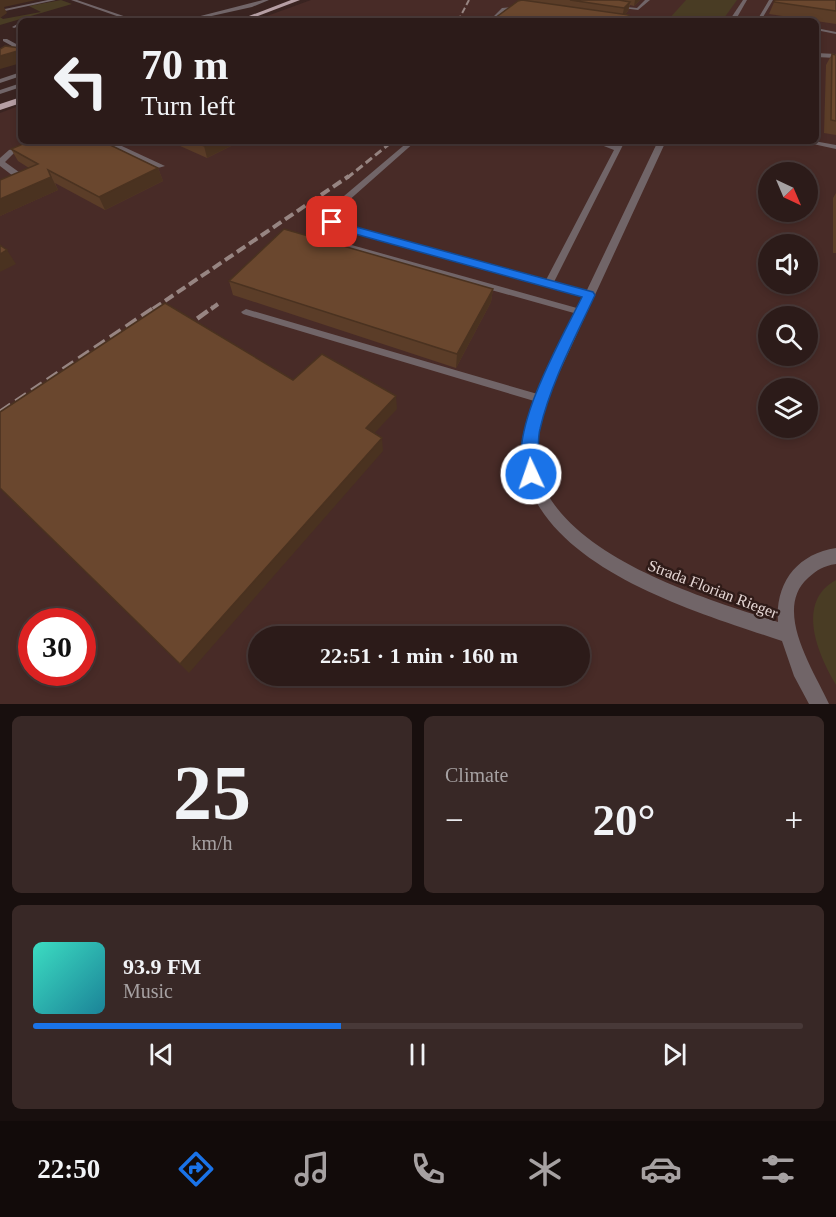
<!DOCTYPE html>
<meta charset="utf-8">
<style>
:root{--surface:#2c1b19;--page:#382826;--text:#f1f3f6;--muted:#a6a1a2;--line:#483938;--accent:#1a73e8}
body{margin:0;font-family:"Times New Roman",serif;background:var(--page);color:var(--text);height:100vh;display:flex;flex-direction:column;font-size:22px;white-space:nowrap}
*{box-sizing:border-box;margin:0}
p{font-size:20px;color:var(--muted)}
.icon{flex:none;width:33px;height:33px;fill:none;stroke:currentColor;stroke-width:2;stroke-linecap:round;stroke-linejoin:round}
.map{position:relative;height:704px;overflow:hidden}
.details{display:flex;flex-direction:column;gap:12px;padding:12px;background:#180f0e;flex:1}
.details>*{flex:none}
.hud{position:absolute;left:18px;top:18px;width:801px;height:126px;border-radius:9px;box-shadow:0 3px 9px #0003,0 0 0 2px var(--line);background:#2c1b19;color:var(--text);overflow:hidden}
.needle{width:39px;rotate:136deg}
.controls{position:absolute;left:758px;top:162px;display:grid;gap:12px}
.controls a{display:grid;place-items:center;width:60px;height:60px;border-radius:50%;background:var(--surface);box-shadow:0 3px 9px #0003,0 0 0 2px var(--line);font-size:30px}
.speed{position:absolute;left:18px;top:608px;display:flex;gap:12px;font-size:30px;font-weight:700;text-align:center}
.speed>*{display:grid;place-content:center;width:78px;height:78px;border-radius:50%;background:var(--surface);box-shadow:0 3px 9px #0003,0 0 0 2px var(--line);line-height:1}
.speed .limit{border:9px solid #d22;background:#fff;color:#111}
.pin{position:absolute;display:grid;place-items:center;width:51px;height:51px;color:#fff;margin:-26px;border-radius:12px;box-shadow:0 3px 9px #0006}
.me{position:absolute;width:66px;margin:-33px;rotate:357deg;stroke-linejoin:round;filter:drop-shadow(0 0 4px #0008)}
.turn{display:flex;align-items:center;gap:21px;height:126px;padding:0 24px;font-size:27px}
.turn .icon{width:78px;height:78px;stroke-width:2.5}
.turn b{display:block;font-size:42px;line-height:51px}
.big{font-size:45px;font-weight:800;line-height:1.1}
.details .tile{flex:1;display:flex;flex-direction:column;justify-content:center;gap:9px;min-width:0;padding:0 21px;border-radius:9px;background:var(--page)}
.details .dial{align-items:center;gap:0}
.dial b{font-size:78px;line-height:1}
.song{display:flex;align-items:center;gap:18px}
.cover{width:72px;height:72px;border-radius:9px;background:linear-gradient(135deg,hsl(170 70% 55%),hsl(190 70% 35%))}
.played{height:6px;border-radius:3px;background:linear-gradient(90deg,var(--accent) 40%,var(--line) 40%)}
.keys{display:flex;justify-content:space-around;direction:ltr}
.heat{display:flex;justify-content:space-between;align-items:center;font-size:33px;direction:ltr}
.details .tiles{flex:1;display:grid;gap:12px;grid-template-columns:1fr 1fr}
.tile:last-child{grid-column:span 2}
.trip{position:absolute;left:248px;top:626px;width:342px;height:60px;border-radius:30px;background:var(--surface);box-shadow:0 3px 9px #0003,0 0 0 2px var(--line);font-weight:800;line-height:60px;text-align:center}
.dock{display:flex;height:96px;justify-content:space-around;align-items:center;background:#120b0a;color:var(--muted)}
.dock .icon{width:42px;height:42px}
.dock .on{color:var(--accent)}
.dock b{font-size:27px;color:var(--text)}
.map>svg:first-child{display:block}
.built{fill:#482b27;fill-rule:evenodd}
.green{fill:#493c24}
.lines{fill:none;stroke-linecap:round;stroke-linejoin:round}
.lane{fill:#716568;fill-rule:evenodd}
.street{fill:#716568;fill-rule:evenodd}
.primary{fill:#b69fa4;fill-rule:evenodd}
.rail-far3{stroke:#978582;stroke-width:2;stroke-dasharray:6 3;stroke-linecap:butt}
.rail-far2{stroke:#978582;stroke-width:3;stroke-dasharray:8 4;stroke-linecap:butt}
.rail-far1{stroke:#978582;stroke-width:4;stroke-dasharray:10 4.5;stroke-linecap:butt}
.rail{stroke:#978582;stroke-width:4.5;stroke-dasharray:13 6;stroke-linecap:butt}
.wall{fill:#5b3d28}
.shaded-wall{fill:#4a3220}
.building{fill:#6a472e;stroke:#4a3220;stroke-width:1.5}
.route{fill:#1a73e8;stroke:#114b97;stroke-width:1.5}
.labels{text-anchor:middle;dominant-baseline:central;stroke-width:5;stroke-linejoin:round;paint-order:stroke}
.street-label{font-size:16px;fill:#e5d6d4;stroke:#2f1b18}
</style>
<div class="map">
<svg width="836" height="704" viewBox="0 0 836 704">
<rect width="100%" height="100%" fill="#3a2421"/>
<path class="built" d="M 311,0 L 836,0 L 836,704 L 0,704 L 0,113 L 21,105 L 21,141 L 816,141 L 816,21 L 253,21 ZM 768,172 L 807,172 L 807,212 L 768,212 ZM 768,244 L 807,244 L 807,284 L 768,284 ZM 768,316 L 807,316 L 807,356 L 768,356 ZM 768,388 L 807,388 L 807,428 L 768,428 ZM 32,621 L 82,621 L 82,672 L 32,672 ZM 258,636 L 579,636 L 579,675 L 258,675 Z"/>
<g class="green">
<polygon points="61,0 72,4 0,25 0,17 3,19 41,12 29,6"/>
<polygon points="686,0 737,0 722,21 668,20"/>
<path d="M 836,580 L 836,685 C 818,655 795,602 836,580 Z"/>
</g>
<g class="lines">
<g class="lane">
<polygon points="48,0 56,0 0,12 0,10"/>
<polygon points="71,0 77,0 138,21 131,21"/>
<polygon points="263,0 269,0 252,7 189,21 181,21"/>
<polygon points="645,0 650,0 638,10 615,7 617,6 637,8"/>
<polygon points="769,0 773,0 763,17 767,21 762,21 759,17"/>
<polygon points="521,6 523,8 505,10 494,21 489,21 502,8"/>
<polygon points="21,22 21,25 14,28 12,27"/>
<polygon points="816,28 836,32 836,34 816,30"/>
<polygon points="3,39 7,39 18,45 17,49 6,58 3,56 12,46 3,41"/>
<polygon points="816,53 836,54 836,58 816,57"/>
<polygon points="21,72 21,76 0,83 0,79"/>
<polygon points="21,83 21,87 0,94 0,90"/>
<polygon points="33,141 42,141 14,153 5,162 23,175 23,179 17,179 0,166 0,158 9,150"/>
<polygon points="102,141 111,141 165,166 158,168"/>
<polygon points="409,141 416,141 338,210 336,221 348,226 546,280 614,150 591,141 601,141 616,146 619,141 625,141 554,282 592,293 594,295 592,297 589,298 342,230 329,224 328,222 331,207"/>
<polygon points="799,141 814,141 836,145 836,149"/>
<polygon points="348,244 584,310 586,312 581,315 345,249 345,245"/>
<polygon points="246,309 541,395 545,396 547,399 545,402 541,403 243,314 241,312"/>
</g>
<g class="street">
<polygon points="743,0 747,0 735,21 729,21"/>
<path d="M 658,141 L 666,141 L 547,399 C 540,421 532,447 538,471 C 561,556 703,598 778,622 C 775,583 797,554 836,548 L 836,564 C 823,566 817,570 808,578 C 772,610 815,672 829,704 L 809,704 L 794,676 L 782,641 C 696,612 548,570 524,471 C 518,447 527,421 535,399 Z"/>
</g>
<g class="primary">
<polygon points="291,0 300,0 245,21 236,21"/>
<polygon points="21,97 21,103 0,110 0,104"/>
</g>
<polyline class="rail-far3" points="458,21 469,0"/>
<polyline class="rail-far2" points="347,178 393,141"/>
<g class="rail-far1">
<polyline points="153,309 349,176"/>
<polyline points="211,309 218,304"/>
</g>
<g class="rail">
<polyline points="182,330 213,307"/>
<polyline points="0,412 155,307"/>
</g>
</g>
<g class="wall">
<polygon points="522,0 640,0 634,6 630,5 628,11 625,15 629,15 628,18"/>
<polygon points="775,0 836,0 836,24 769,14"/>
<polygon points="832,54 836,55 836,135 824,133 826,65"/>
<polygon points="30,141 106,141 106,143 158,168 163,181 105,210 55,183 58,190 0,216 0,180 29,168 18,161 11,149"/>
<polygon points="169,141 241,141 207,158"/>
<polygon points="836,193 836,253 833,253 833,198"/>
<polygon points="229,281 493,289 491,302 456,368 233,295"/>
</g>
<g class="shaded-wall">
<polygon points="0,0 36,0 4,7 7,13 0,18"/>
<polygon points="635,0 640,0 634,6"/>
<polygon points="630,2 628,11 622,18 624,8"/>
<polygon points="21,50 21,63 0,69 0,56"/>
<polygon points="213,141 241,141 207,158 204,146"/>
<polygon points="158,168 163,181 105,210 99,197"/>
<polygon points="48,170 58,190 0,216 0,199"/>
<polygon points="7,250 16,264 0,272 0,254"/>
<polygon points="493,289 491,302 456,368 457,354"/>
<polygon points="396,396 397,409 367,441 366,428"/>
<polygon points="382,438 383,451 189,673 180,664"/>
</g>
<g class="building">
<polygon points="522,0 629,15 627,18 648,21 491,21 518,1"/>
<polygon points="570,0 619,0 630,2 624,8"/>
<polygon points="775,0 836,0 836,11 774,2"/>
<polygon points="5,46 21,48 21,50 0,56 0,49"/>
<polygon points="832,54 836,55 836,121 831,120"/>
<polygon points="30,141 102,141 158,168 99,197 48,170 51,177 0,199 0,180 38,164 11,149"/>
<polygon points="193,141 213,141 204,146"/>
<polygon points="284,229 493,289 457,354 229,281"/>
<polygon points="0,245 7,250 0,254"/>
<polygon points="165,303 293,380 322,354 396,396 366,428 382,438 180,664 0,488 0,412"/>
</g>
<path class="route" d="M 332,219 L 349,225 L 593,292 L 595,295 C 575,338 551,382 540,429 C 536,443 541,470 537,479 L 531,481 L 525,479 C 505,435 562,338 582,297 L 341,230 L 328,224 L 328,220 Z"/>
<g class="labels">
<g class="street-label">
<text transform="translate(713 589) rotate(21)">Strada Florian Rieger</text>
</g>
</g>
</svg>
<div class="controls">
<a><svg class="needle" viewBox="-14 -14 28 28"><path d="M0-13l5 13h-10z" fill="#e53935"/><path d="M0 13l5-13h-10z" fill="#a6a1a2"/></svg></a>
<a><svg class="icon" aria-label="sound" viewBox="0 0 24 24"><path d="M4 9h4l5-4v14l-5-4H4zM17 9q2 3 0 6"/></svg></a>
<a><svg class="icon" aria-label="search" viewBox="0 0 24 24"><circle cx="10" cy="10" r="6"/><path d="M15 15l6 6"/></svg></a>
<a><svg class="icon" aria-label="layers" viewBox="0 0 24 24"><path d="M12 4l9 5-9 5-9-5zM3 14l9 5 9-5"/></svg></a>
</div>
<div class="speed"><div class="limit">30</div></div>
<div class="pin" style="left:332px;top:222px;background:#d93025"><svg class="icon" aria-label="arrive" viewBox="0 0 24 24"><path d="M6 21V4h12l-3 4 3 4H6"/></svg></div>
<svg class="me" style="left:531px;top:474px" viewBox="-20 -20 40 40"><circle r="17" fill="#1a73e8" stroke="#fff" stroke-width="3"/><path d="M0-11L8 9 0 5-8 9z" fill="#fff"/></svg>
<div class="trip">22:51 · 1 min · 160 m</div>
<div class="hud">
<div class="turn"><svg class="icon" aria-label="left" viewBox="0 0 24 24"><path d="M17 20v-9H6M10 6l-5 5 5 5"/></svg><div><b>70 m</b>Turn left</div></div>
</div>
</div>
<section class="details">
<div class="tiles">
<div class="tile dial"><b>25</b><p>km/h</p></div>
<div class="tile"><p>Climate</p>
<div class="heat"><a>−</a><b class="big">20°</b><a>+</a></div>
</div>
<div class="tile">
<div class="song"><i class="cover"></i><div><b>93.9 FM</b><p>Music</p></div></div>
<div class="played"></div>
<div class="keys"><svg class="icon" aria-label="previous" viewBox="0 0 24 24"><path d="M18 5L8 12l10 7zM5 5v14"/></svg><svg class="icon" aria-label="pause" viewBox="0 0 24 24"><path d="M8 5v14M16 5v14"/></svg><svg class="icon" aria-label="next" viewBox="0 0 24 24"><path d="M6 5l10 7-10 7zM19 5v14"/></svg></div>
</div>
</div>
</section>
<nav class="dock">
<b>22:50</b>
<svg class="icon on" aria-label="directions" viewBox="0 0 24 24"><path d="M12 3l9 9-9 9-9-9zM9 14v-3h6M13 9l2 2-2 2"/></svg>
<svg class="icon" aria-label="music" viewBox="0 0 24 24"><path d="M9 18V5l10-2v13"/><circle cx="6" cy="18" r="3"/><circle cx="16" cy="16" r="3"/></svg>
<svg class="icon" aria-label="phone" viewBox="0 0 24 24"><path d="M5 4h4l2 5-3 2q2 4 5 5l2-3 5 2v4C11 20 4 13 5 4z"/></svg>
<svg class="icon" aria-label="climate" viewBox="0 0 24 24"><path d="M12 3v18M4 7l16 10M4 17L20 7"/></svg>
<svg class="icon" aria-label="car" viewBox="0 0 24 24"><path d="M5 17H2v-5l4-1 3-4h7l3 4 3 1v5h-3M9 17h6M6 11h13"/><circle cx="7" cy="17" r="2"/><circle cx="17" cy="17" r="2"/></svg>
<svg class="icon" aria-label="filters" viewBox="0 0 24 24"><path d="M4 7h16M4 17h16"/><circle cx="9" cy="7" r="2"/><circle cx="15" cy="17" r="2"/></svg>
</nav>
